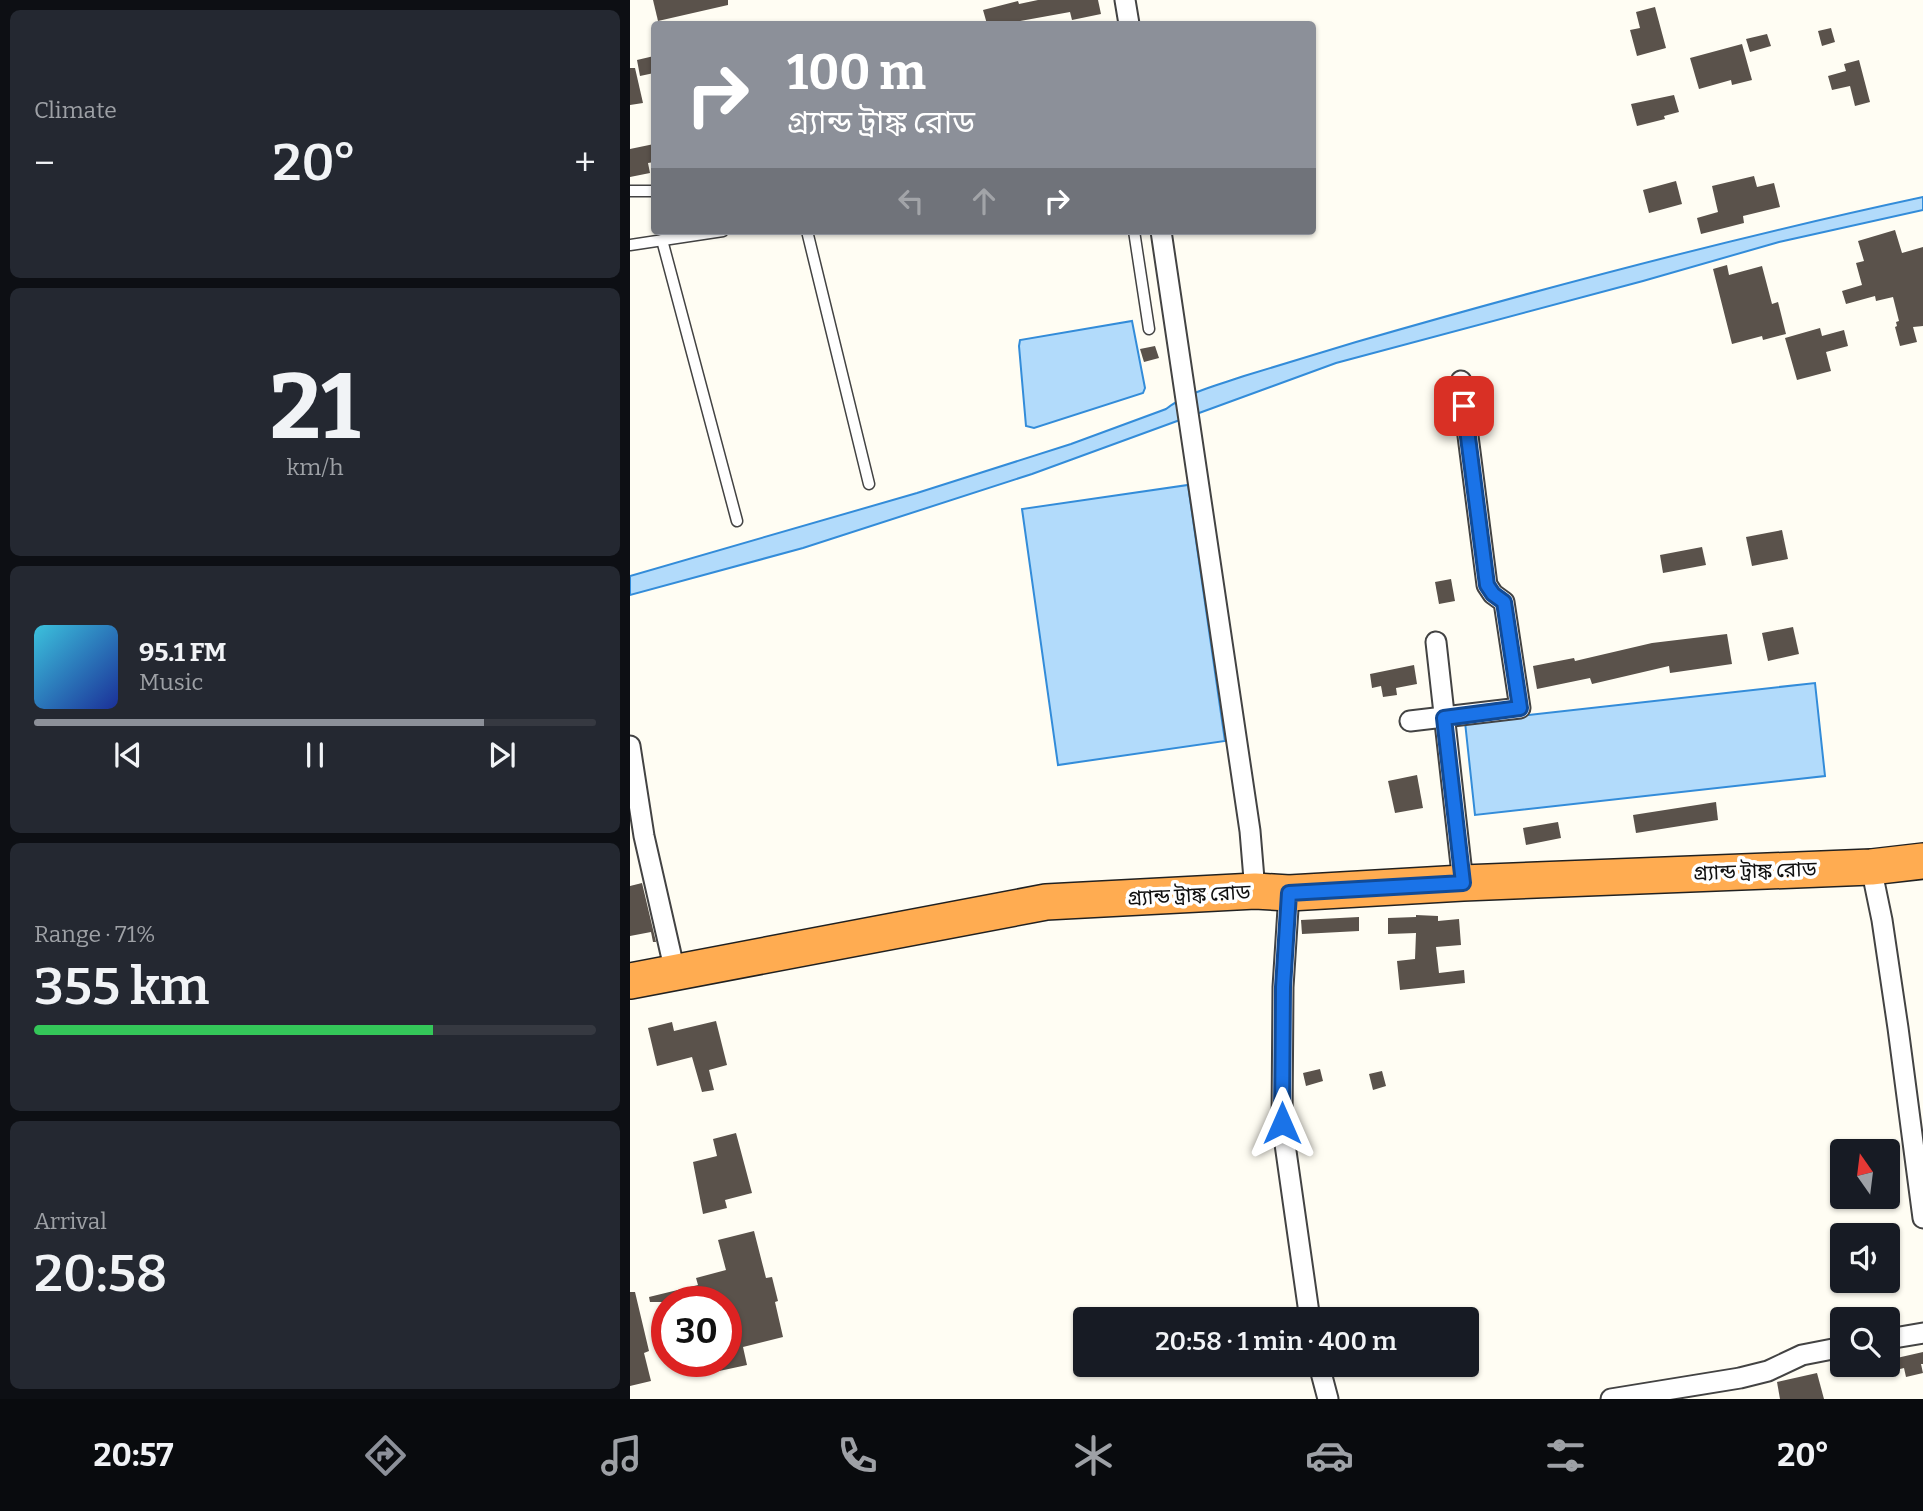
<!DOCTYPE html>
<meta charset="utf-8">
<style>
:root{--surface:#171b24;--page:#242831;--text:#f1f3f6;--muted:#9ea1a6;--line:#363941;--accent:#8c9099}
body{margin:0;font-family:Bitter,"Noto Sans Bengali",serif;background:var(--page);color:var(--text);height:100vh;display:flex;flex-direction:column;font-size:26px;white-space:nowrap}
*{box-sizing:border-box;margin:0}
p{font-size:23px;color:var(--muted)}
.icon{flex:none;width:38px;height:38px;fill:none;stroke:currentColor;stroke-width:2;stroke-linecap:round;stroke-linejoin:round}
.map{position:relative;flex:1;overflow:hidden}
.side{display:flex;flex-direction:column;gap:10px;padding:10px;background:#0d0f14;width:630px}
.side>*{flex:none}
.hud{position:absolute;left:21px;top:21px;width:665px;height:214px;border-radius:7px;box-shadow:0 2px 5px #0004;background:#8c9099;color:#fff;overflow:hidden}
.needle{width:46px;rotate:346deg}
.tools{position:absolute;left:1200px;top:1139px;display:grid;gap:14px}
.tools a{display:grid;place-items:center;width:70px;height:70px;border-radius:7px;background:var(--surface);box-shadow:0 2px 5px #0004;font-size:35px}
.speed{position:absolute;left:21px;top:1286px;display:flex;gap:14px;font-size:35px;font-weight:700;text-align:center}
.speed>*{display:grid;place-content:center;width:91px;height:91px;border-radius:50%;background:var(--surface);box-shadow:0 2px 5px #0004;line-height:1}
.speed .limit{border:10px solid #d22;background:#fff;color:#111}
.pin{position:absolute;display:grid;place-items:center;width:60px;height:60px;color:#fff;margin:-30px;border-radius:14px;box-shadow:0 4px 10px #0006}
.me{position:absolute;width:77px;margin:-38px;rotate:0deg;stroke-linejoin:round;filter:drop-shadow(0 0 5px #0008)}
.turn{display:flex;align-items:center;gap:24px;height:147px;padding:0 21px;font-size:32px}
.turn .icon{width:91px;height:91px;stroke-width:2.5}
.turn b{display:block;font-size:49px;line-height:60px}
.lanes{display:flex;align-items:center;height:66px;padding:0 21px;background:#0003;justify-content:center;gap:35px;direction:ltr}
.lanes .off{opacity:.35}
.big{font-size:52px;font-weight:600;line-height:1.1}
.side .card{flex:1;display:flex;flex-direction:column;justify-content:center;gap:10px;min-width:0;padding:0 24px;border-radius:10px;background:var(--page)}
.side .dial{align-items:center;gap:0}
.dial b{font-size:91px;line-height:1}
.song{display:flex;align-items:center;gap:21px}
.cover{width:84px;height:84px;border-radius:10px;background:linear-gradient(135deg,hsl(190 70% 55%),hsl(230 70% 35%))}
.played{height:7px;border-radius:4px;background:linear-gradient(90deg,var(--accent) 80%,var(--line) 80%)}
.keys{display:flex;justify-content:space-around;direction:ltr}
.heat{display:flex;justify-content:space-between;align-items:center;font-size:38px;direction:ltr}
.charge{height:10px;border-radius:5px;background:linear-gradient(90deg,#34c759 71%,var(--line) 0)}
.trip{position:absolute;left:443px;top:1307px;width:406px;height:70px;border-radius:7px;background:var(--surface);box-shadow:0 2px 5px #0004;font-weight:600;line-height:70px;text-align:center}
.dock{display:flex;height:112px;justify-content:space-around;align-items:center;background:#090b0e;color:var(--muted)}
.dock .icon{width:49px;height:49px}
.dock .current{color:var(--accent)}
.dock b{font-size:32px;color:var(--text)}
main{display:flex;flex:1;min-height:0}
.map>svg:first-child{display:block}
.water{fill:#b2dbfb;stroke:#338cd9;stroke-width:2}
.building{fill:#5a524b}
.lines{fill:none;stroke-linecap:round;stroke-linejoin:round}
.lane-casing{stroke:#434343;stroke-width:13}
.street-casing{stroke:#434343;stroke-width:23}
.highway-casing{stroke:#212121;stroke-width:38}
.lane{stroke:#fff;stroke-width:10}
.street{stroke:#fff;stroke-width:19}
.highway{stroke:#ffac51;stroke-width:35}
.route-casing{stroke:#114b97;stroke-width:18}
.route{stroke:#1a73e8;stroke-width:12}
.labels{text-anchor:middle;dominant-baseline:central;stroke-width:7;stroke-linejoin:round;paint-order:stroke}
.street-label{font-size:21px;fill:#101010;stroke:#fff}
</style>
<main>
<section class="side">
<div class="card"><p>Climate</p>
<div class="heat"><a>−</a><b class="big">20°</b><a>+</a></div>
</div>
<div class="card dial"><b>21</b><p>km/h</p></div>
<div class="card">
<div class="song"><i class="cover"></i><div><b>95.1 FM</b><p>Music</p></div></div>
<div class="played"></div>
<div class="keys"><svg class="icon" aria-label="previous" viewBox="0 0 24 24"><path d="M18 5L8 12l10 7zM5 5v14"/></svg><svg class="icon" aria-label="pause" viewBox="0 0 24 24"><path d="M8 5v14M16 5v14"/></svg><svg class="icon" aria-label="next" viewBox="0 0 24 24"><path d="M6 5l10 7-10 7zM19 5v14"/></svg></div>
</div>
<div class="card"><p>Range · 71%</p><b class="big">355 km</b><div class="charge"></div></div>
<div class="card"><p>Arrival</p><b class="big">20:58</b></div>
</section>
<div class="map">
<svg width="1293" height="1399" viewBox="0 0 1293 1399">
<rect width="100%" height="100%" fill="#fffdf3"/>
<g class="water">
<path d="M 1293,197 L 1293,210 L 1149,242 L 1013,281 L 706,363 L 402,474 L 173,548 L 0,595 L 0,576 L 287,493 L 441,444 L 536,409 C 558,392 588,385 614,376 C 651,365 689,353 726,342 C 913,288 1102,238 1293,197 Z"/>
<polygon points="502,321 515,388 513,393 404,428 396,426 389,346 390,340"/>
<polygon points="558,485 595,741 428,765 392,509"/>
<polygon points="1185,683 1195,776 845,815 835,722"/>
</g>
<g class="building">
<polygon points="23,0 98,0 98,5 28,21"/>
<polygon points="408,0 468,0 471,14 442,20 440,12 374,24 357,24 353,10 388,1 389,4"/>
<polygon points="1025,7 1036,48 1007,56 1000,30 1010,28 1006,12"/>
<polygon points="1201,28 1205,42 1192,46 1188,31"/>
<polygon points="1137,34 1141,46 1120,52 1116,39"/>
<polygon points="1112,44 1122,80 1102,85 1101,80 1069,89 1060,58"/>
<polygon points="24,56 24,73 10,76 7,60"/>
<polygon points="1229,60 1240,102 1225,106 1220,86 1202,90 1198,76 1216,71 1214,64"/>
<polygon points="0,68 5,68 13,103 0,105"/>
<polygon points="1044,95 1049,112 1034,116 1035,119 1007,126 1001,104"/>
<polygon points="24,144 24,162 18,163 20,173 0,177 0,149"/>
<polygon points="1124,176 1127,187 1144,183 1150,207 1113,216 1114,223 1071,234 1067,218 1088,212 1082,186"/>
<polygon points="1046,181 1052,204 1019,213 1013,190"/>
<polygon points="1265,230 1272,253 1293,247 1293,326 1283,327 1287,342 1270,346 1265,327 1267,326 1266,322 1269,321 1263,297 1246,301 1245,296 1216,304 1212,291 1232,285 1226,263 1234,261 1228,241"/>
<polygon points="1097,265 1099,275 1132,266 1142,304 1148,302 1156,334 1133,340 1132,336 1102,344 1083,269"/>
<polygon points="1190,328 1192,336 1214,330 1218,346 1196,352 1201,371 1167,380 1155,338"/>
<polygon points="525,346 529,358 514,362 510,349"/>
<polygon points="1152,530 1158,559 1122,566 1116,537"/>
<polygon points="1072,547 1076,565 1033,573 1030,555"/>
<polygon points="821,579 825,601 809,604 805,582"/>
<polygon points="1163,627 1169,654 1138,661 1132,633"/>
<polygon points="1097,634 1102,664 1040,673 1039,666 962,684 960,678 907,689 903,666 944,658 945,661 1022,643"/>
<polygon points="784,665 787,684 766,688 767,695 753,697 751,686 742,688 740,674"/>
<polygon points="787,775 793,808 765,813 758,781"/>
<polygon points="1086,802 1088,820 1006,833 1003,815"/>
<polygon points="928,822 931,838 896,845 893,828"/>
<polygon points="12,883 26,942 23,942 21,932 0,936 0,886"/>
<polygon points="786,915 808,916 808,921 829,919 831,945 806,947 809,973 834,970 835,983 770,990 767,961 785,959 786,933 758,934 758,918 786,917"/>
<polygon points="729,917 729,931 672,934 671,920"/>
<polygon points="86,1021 97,1065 79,1070 84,1090 72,1092 62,1057 27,1066 18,1028 42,1022 44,1031"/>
<polygon points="690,1069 693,1081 676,1086 673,1073"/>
<polygon points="752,1071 756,1086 743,1090 739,1074"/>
<polygon points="106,1133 122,1193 95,1200 97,1208 73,1214 63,1162 87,1156 83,1139"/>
<polygon points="124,1231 136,1278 142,1277 148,1301 145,1302 153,1337 113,1347 117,1365 66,1376 62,1362 96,1362 96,1302 20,1302 19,1297 68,1285 66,1278 96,1270 88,1240"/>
<polygon points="0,1292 5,1292 19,1351 14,1353 21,1381 0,1386"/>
<polygon points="1293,1352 1293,1364 1291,1364 1293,1373 1276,1377 1274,1368 1258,1372 1258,1360"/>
<polygon points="1187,1373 1194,1399 1150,1399 1147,1382"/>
</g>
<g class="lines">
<g class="lane-casing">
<g id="lane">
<polyline points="0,191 24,191"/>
<polyline points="177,231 239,484"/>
<polyline points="504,231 519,329"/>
<polyline points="32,240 107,521"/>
<polyline points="0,245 93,231"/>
</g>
</g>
<g class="street-casing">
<g id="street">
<polyline points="495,0 499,24"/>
<polyline points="531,231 620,831 625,891"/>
<polyline points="806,642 833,883"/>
<polyline points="780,721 890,708 874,602 863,594 857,585 831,381"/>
<polyline points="0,746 14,836 45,972"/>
<polyline points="1241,867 1252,920 1268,1028 1293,1218"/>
<polyline points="659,893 653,987 652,1123 680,1320"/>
<polyline points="1258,1339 1293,1333"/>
<polyline points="689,1365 698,1399"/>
<polyline points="981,1399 1110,1378 1138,1371 1172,1355 1213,1347"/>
</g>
</g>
<g class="highway-casing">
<polyline id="highway" points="0,981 416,902 625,891 659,893 833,883 1241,867 1293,861"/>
</g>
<use href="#lane" class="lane"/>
<use href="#street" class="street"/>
<use href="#highway" class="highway"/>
</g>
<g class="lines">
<g class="route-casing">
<polyline id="route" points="652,1123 653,987 659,893 833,883 814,718 890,708 874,602 863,594 857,585 834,406"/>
</g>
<use href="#route" class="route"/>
</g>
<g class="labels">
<g class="street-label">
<text transform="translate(1125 871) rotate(-2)">গ্র্যান্ড ট্রাঙ্ক রোড</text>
<text transform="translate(559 895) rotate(-3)">গ্র্যান্ড ট্রাঙ্ক রোড</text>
</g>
</g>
</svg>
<div class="tools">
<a><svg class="needle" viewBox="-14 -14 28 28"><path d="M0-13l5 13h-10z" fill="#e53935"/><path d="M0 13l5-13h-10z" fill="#9ea1a6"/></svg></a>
<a><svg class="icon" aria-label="sound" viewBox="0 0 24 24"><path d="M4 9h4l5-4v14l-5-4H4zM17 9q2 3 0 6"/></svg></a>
<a><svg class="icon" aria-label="search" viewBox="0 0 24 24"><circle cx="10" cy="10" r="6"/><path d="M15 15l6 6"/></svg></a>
</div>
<div class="speed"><div class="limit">30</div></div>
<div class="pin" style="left:834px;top:406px;background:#d93025"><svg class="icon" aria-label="arrive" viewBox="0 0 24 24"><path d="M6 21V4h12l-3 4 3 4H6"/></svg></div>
<svg class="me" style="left:652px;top:1123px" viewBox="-20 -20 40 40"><path d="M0-17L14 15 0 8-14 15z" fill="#1a73e8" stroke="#fff" stroke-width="4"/></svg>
<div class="trip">20:58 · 1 min · 400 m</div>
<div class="hud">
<div class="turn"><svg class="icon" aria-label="right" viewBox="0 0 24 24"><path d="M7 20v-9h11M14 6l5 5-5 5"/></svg><div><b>100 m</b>গ্র্যান্ড ট্রাঙ্ক রোড</div></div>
<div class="lanes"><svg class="icon off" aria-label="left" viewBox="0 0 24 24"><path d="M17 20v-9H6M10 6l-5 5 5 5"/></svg><svg class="icon off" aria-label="ahead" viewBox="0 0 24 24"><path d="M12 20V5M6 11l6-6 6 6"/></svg><svg class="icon" aria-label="right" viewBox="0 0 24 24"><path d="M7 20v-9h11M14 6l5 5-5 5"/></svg></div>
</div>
</div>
</main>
<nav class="dock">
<b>20:57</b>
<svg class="icon current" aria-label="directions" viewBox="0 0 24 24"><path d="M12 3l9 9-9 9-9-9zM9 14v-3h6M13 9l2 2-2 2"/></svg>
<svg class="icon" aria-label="music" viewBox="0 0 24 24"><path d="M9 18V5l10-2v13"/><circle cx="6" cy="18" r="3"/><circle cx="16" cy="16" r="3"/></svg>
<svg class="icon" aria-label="phone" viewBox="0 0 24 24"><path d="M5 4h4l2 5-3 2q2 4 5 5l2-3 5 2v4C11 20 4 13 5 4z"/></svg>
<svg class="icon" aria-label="climate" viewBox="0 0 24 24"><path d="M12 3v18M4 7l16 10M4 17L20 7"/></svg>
<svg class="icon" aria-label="car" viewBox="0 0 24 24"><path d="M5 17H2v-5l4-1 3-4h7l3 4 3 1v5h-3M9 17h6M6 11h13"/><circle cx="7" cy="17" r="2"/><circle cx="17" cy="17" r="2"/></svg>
<svg class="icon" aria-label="filters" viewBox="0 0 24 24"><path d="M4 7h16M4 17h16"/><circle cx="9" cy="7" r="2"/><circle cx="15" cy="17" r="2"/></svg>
<b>20°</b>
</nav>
